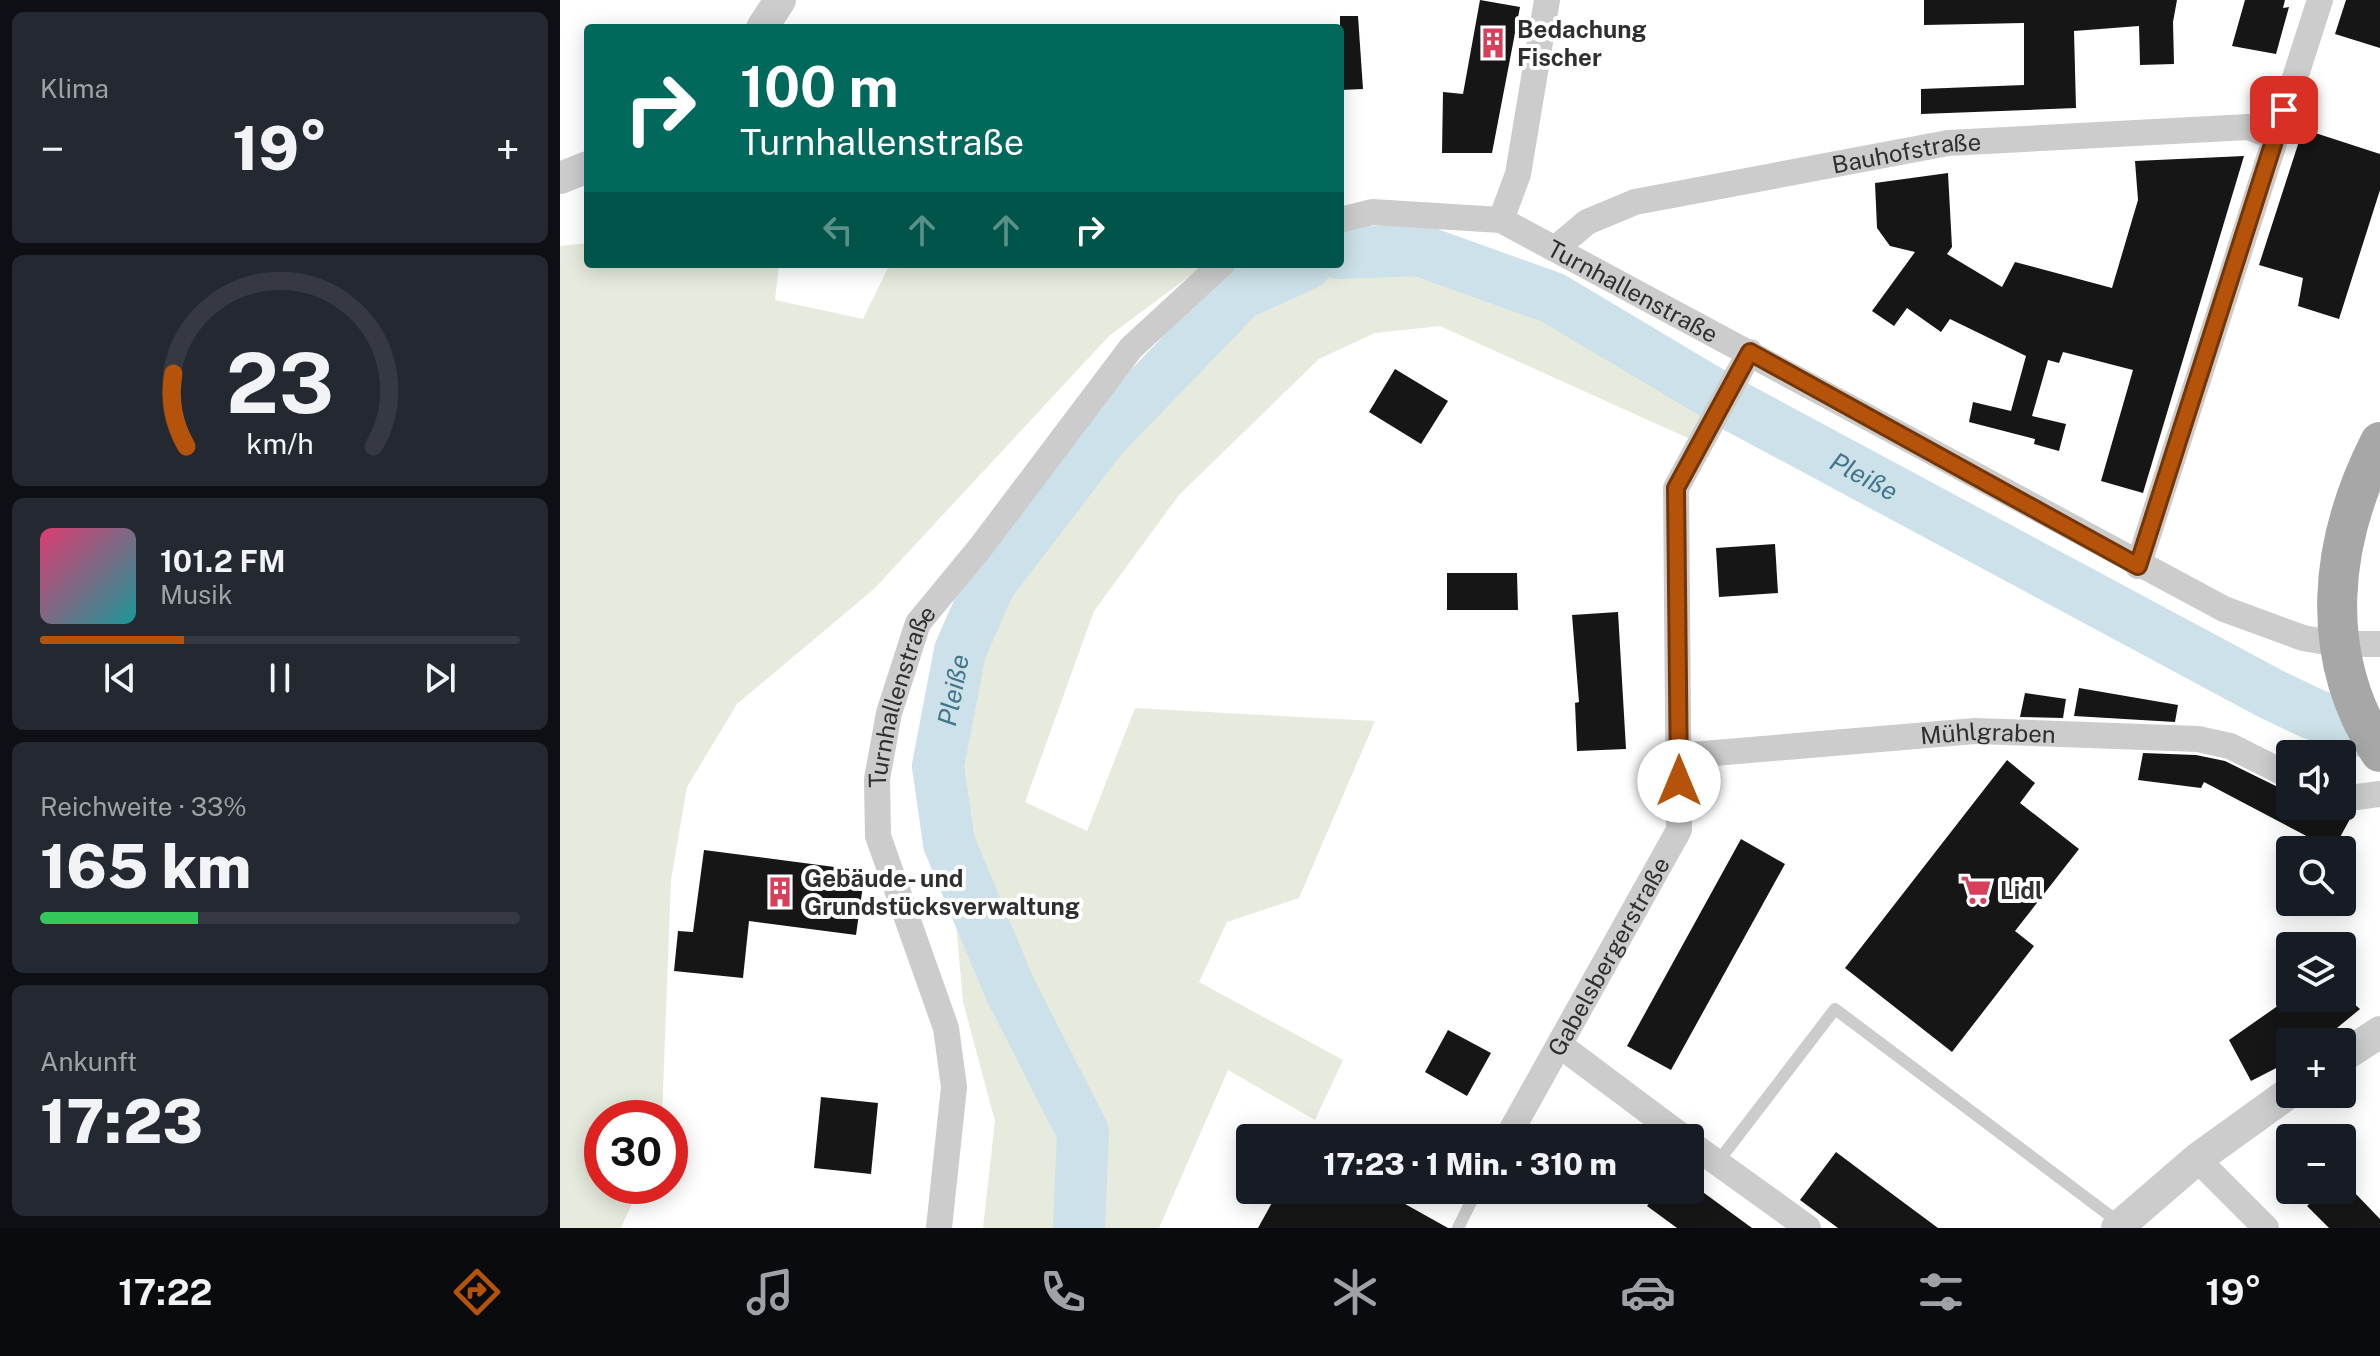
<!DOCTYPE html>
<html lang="de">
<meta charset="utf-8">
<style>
:root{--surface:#171b24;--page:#242831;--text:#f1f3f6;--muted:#9ea1a6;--line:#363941;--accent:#b45309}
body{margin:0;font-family:"Public Sans",sans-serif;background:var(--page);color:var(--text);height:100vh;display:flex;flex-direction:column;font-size:30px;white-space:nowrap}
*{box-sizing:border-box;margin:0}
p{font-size:26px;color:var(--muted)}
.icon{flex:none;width:44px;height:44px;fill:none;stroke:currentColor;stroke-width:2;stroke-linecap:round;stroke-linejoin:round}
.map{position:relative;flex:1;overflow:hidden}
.panel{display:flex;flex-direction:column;gap:12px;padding:12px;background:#0d0f14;width:560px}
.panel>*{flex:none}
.banner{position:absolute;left:24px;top:24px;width:760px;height:244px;border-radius:8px;box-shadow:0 4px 20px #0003;background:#00695c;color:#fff;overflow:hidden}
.tools{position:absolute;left:1716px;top:740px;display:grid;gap:16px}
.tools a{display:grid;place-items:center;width:80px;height:80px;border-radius:8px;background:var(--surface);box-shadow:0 4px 20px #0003;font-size:40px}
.speed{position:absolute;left:24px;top:1100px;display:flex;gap:16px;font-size:40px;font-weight:700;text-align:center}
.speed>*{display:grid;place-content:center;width:104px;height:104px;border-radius:50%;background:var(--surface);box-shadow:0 4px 20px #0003;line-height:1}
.speed .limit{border:12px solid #d22;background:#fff;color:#111}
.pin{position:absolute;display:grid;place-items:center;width:68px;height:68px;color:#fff;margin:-34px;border-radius:16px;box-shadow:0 4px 12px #0006}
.me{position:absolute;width:88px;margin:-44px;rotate:0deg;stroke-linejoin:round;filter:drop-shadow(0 0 6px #0008)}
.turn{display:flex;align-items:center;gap:28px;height:168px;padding:0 24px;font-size:36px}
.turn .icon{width:104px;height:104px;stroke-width:2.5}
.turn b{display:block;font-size:56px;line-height:68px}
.lanes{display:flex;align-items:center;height:76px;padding:0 24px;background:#0003;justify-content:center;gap:40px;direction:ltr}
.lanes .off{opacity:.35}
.big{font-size:60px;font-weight:800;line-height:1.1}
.panel .tile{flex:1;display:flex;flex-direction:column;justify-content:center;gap:12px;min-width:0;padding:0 28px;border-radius:12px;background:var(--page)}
.panel .dial{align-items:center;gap:0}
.dial svg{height:208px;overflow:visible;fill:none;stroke:var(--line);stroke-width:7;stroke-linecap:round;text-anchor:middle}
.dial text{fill:var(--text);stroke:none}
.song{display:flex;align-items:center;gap:24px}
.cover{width:96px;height:96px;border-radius:12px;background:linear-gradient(135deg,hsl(340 70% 55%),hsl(180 70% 35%))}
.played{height:8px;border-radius:4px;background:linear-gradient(90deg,var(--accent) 30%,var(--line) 30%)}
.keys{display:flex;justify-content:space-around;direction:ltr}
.heat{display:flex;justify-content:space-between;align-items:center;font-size:44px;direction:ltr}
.charge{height:12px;border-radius:6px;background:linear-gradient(90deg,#34c759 33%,var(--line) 0)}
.trip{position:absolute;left:676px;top:1124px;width:468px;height:80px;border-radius:8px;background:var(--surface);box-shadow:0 4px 20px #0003;font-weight:800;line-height:80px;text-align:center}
.tabs{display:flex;height:128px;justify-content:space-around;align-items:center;background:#090b0e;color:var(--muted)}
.tabs .icon{width:56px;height:56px}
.tabs .current{color:var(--accent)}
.tabs b{font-size:36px;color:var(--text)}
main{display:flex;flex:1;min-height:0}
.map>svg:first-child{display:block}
.green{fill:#e6ebde}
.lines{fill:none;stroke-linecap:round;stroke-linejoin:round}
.river{stroke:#cce1e9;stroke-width:52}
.building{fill:#161616}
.service{stroke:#ccc;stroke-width:12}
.minor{stroke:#ccc;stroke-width:26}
.tertiary{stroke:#ccc;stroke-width:32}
.primary{stroke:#a7a7a7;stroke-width:40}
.route-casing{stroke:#753606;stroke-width:20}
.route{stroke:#b45309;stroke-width:14}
.labels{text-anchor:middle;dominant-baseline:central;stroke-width:8;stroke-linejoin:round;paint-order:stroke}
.poi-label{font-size:24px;font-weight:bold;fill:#2f2f2f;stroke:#fff;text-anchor:start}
.street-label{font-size:24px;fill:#2f2f2f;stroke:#fff}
.water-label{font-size:26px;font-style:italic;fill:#43768b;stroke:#fff}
</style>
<main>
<section class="panel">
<div class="tile"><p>Klima</p>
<div class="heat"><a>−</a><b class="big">19°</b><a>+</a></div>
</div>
<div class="tile dial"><svg viewBox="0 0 100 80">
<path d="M14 69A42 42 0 1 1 86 69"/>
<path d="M14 69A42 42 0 0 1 9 41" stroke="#b45309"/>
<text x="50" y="56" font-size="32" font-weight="700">23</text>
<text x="50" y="72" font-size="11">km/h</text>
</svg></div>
<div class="tile">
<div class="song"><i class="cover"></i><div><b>101.2 FM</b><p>Musik</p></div></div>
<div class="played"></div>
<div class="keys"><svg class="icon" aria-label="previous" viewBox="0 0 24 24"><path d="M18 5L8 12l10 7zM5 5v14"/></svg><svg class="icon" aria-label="pause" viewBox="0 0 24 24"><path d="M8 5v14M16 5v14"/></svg><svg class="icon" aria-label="next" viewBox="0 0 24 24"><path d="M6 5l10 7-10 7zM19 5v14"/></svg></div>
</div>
<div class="tile"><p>Reichweite · 33%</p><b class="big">165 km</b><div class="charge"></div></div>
<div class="tile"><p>Ankunft</p><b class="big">17:23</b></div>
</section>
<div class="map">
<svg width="1820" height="1228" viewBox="0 0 1820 1228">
<rect width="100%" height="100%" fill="#fff"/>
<g class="green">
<polygon points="28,243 28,264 219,264 215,300 303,319 330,264 646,264 549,336 314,589 177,704 127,787 111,880 102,1118 42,1118 42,1186 80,1186 61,1228 0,1228 0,246"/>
<polygon points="859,250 993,298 1169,403 1132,440 880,326 815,333 759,359 619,495 534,611 465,802 527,831 575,708 815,721 739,898 667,922 639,982 783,1060 755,1120 668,1070 599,1228 423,1228 435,1121 403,1002 389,843 378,766 400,651 430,583 542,437 680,294 746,264 780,264 780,253"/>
</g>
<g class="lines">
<g class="river">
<path id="s1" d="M 780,253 L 859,250 L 993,298 L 1169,403 L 1711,694 L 1753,714 L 1820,737"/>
<path id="s2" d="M 519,1228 L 523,1132 L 450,989 L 389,843 L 378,766 L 400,651 L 430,583 L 542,437 L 680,294 L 746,264"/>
</g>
</g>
<g class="building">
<polygon points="920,0 960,7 932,153 882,153 883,92 903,94"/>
<polygon points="1364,0 1617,0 1613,22 1614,64 1580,65 1579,26 1514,31 1516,108 1361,114 1361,89 1464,85 1464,23 1364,25"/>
<polygon points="1685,0 1725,0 1723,8 1729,7 1716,54 1672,46"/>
<polygon points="1786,0 1820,0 1820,48 1775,34"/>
<polygon points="780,16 798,16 803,89 780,90"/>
<polygon points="1743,129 1820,154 1820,190 1779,319 1738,306 1743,278 1699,265"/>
<polygon points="1684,156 1583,493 1541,481 1573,370 1503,352 1499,363 1488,360 1472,416 1506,424 1499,451 1474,444 1475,439 1409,422 1413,402 1451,411 1466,356 1390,319 1381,332 1347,308 1334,326 1312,311 1355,252 1330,246 1317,228 1315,183 1388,173 1392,247 1387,254 1442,287 1455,262 1552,288 1578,200 1575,161"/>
<polygon points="835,369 888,401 861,444 809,412"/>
<polygon points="1215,544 1218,593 1159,597 1156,548"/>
<polygon points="887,573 957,573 958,610 887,610"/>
<polygon points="1058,612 1066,749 1017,751 1015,703 1019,702 1012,615"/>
<polygon points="1519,688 1618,705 1615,722 1514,716"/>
<polygon points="1465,693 1506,699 1503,718 1460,717"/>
<polygon points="1583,753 1636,755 1665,761 1726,791 1718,806 1766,806 1790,819 1773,850 1644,782 1641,788 1578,780"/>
<polygon points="1447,760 1475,783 1460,803 1519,849 1455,931 1474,946 1392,1052 1285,968"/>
<polygon points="1181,839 1225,864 1111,1070 1067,1046"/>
<polygon points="144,850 305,871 296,935 189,921 183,978 114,971 118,931 133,932"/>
<polygon points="1729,998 1787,998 1800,1009 1760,1042 1730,1042 1730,1061 1691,1081 1669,1040"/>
<polygon points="888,1030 931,1053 907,1096 865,1072"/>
<polygon points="261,1097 318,1103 311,1174 254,1168"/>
<polygon points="1276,1152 1316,1182 1378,1228 1278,1228 1240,1200"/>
<polygon points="719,1190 820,1190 888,1228 698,1228"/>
<polygon points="1099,1190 1140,1190 1192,1228 1117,1228 1087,1206"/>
<polygon points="1764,1190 1792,1190 1820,1219 1820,1228 1769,1228 1747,1206"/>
</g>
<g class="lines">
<g class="service">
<polyline points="1157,1163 1275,1009 1561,1224"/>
<polyline points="898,1228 917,1190"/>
</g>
<g class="minor">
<path id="s3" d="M 780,220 L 812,212 L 941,220 L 1664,609 L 1743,638 L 1778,644 L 1820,644"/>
<polyline points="941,220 958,174 987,0"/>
<path id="s4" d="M 995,249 L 1027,222 L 1075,202 L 1388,143 L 1688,127 L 1715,137"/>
<polyline points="1578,566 1760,0"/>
<path id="s5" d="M 1119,756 L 1415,731 L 1638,739 L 1670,746 L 1730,776"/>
<polyline points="1782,799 1820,794"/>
<polyline points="1001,1046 1124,1138"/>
<path id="s6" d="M 947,1138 L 1119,830 L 1116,488 L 1190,352"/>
<polyline points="1130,1143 1248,1228"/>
<polyline points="1637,1159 1706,1228"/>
<path id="s7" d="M 379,1228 L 394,1087 L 386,1028 L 318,836 L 317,779 L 329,713 L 358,623 L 420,548 L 571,348 L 662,264"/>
</g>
<g class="tertiary">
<polyline points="202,28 220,0"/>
<polyline points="0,178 28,167"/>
<polyline points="1782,1057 1820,1032"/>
<polyline points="1557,1228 1637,1159 1730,1092"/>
</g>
<path class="primary" d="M 1820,442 C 1769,542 1757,654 1820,752"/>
</g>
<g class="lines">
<g class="route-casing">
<polyline id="route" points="1119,781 1116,488 1190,352 1578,566 1724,110"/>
</g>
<use href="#route" class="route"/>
</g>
<defs>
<g id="building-bare" transform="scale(2.4)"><path d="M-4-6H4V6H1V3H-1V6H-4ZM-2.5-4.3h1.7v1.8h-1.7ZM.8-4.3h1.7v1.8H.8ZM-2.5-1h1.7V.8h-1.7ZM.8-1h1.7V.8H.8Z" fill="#d73f5a" stroke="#fff" stroke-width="2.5" paint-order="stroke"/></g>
<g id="supermarket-bare" transform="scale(2.4)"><path d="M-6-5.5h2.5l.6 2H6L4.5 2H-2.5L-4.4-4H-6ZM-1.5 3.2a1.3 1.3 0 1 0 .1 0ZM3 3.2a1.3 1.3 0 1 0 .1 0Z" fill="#d73f5a" stroke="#fff" stroke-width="2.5" paint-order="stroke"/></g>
</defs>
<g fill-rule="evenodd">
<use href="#building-bare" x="933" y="43"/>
<use href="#supermarket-bare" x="1416" y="890"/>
<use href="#building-bare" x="220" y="892"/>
</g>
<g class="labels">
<g class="poi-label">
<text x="957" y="29">Bedachung<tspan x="957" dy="28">Fischer</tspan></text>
<text x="244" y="878">Gebäude- und<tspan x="244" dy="28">Grundstücksverwaltung</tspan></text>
<text x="1440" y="890">Lidl</text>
</g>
<g class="street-label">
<text stroke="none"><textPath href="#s4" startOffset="370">Bauhofstraße</textPath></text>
<text stroke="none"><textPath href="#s3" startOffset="312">Turnhallenstraße</textPath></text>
<text stroke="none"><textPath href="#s7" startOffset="548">Turnhallenstraße</textPath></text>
<text stroke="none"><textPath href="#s5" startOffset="310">Mühlgraben</textPath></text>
<text stroke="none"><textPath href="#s6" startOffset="208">Gabelsbergerstraße</textPath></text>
</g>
<g class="water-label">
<text stroke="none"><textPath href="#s1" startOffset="580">Pleiße</textPath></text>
<text stroke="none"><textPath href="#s2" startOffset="570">Pleiße</textPath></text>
</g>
</g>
</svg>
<div class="tools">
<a><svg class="icon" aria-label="sound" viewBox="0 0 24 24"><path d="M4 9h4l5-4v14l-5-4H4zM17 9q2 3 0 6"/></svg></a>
<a><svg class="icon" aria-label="search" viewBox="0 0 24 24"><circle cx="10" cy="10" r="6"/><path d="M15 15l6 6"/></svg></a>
<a><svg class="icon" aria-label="layers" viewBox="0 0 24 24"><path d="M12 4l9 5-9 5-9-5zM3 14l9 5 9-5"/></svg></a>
<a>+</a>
<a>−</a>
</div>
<div class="speed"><div class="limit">30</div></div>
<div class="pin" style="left:1724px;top:110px;background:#d93025"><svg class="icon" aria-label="arrive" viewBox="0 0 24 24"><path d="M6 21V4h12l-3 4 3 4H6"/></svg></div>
<svg class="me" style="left:1119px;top:781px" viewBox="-20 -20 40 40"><circle r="19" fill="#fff"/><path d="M0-13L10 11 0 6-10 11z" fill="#b45309"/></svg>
<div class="trip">17:23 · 1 Min. · 310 m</div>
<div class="banner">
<div class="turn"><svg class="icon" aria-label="right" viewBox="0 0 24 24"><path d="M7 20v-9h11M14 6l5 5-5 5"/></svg><div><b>100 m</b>Turnhallenstraße</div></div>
<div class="lanes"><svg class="icon off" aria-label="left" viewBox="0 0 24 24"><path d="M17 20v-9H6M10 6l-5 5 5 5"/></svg><svg class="icon off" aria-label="ahead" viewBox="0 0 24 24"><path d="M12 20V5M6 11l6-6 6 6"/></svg><svg class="icon off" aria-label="ahead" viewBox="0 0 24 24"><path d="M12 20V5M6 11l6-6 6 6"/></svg><svg class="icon" aria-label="right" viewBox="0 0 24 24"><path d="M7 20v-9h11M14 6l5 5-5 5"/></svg></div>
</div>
</div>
</main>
<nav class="tabs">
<b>17:22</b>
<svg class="icon current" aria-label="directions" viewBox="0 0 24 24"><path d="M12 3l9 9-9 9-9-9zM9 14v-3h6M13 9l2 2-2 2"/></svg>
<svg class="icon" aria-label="music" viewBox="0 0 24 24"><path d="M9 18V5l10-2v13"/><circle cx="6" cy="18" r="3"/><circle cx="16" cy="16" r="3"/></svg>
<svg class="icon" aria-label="phone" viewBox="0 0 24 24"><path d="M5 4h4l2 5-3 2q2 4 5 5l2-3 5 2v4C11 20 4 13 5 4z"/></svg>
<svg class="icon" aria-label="climate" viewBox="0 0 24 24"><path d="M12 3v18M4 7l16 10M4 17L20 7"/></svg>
<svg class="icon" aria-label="car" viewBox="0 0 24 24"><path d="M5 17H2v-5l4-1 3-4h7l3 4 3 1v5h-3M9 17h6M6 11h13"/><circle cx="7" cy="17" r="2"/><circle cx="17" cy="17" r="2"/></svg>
<svg class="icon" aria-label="filters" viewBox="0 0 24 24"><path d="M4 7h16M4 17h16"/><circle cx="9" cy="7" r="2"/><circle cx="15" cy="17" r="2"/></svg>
<b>19°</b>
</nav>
